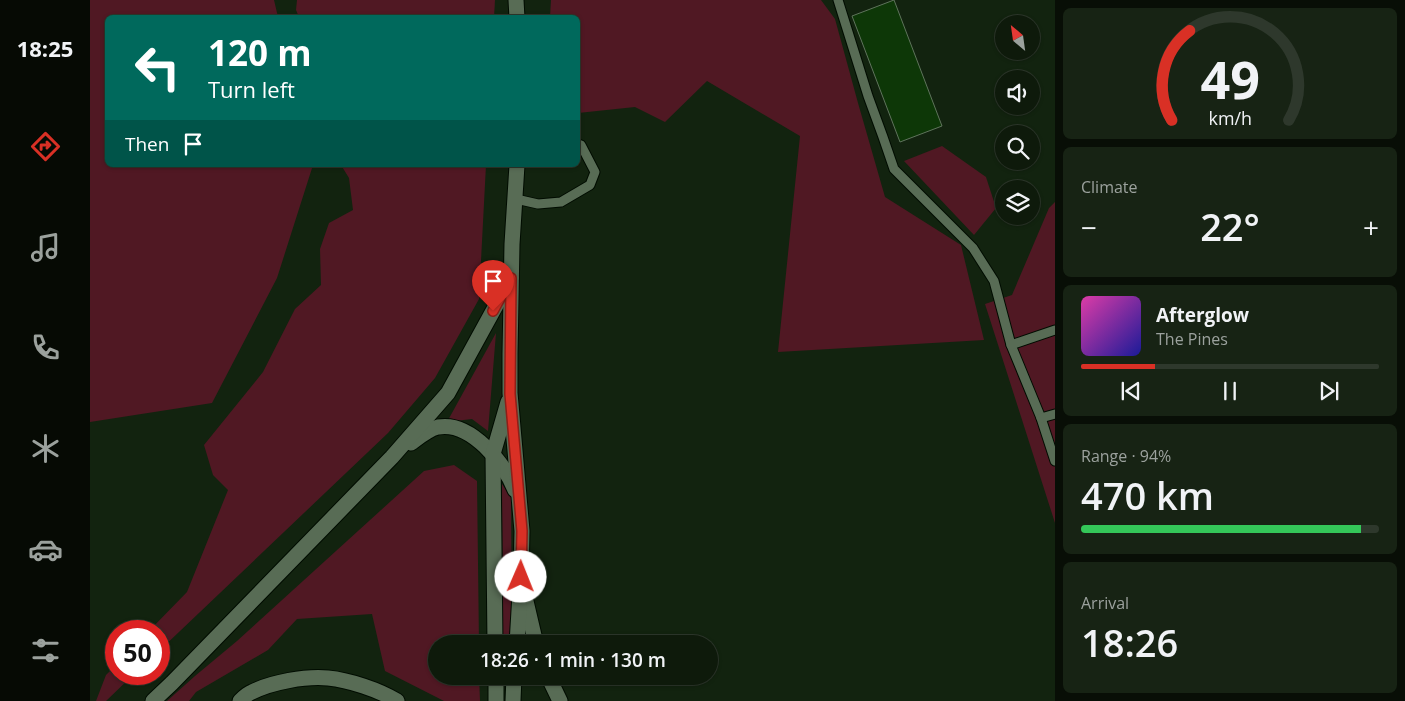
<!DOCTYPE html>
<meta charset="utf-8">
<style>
:root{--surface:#0e1a0b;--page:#172314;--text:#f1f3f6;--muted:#9ba19d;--line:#2e382c;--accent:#d93025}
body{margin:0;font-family:"Open Sans",sans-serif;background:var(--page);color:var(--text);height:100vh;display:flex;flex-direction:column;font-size:19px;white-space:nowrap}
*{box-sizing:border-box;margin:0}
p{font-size:16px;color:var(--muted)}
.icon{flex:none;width:28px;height:28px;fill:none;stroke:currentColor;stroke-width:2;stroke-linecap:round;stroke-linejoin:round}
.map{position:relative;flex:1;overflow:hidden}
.sheet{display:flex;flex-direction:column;gap:8px;padding:8px;background:#080e06;width:350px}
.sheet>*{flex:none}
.banner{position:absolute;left:15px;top:15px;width:475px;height:152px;border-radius:8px;box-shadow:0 1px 4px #0004,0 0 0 1px var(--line);background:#00695c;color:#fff;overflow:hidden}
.needle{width:32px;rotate:331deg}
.tools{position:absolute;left:905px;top:15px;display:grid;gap:10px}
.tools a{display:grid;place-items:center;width:45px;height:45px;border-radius:50%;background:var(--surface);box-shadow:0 1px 4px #0004,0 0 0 1px var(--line);font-size:25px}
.speed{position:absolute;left:15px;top:620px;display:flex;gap:10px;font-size:25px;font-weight:700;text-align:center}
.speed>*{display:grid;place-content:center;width:65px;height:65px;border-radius:50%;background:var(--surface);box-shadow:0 1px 4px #0004,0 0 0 1px var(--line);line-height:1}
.speed .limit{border:8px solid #d22;background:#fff;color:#111}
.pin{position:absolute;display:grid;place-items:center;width:42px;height:42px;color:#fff;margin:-51px -21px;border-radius:50% 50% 50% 0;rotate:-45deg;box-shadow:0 0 5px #0007}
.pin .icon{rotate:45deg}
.me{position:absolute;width:55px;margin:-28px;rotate:1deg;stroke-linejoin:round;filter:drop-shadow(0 0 4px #0008)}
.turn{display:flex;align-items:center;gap:18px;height:105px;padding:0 20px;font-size:22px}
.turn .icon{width:65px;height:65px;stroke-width:2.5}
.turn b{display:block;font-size:35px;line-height:42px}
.then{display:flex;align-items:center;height:48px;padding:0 20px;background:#0003;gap:10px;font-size:19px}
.big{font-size:38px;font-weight:600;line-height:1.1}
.sheet .tile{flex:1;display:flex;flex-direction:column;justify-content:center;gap:8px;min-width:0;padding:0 18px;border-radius:8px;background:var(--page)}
.sheet .dial{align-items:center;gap:0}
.dial svg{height:130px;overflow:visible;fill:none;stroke:var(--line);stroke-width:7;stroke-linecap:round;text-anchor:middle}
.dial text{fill:var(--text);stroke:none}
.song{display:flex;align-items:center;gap:15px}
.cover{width:60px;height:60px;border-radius:8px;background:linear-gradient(135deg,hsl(320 70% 55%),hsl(240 70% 35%))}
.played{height:5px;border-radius:2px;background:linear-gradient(90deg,var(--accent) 25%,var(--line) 25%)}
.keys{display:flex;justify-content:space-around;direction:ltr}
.heat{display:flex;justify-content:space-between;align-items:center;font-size:28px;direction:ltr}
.charge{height:8px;border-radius:4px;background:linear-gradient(90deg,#34c759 94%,var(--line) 0)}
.trip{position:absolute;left:338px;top:635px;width:290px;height:50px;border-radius:25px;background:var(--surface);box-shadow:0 1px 4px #0004,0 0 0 1px var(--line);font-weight:600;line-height:50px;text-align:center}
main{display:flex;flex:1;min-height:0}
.dock{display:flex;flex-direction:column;width:90px;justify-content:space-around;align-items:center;background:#060a04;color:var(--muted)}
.dock .icon{width:35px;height:35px}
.dock .on{color:var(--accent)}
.dock b{font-size:22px;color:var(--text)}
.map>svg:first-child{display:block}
.green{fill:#501823}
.building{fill:#0d3707;stroke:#5f745c}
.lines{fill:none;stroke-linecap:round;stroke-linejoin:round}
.lane-casing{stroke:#010c00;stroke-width:11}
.secondary-casing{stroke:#010c00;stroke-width:17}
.lane{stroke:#586c55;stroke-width:9}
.secondary{stroke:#586c55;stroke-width:15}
.route-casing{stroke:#8d1f18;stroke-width:12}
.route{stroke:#d93025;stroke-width:9}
</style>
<main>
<nav class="dock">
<b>18:25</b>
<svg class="icon on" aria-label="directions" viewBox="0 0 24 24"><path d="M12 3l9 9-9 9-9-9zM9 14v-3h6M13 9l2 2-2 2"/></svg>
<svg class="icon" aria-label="music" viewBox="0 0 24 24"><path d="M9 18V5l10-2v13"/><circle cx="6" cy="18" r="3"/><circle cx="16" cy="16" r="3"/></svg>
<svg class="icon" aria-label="phone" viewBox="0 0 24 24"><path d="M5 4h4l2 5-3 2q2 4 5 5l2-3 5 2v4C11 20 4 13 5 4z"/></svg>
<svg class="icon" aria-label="climate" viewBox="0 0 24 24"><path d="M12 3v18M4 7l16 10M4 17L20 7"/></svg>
<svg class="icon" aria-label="car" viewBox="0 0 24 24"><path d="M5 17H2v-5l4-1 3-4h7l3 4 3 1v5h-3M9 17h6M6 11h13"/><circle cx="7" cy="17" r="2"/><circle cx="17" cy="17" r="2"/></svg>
<svg class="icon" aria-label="filters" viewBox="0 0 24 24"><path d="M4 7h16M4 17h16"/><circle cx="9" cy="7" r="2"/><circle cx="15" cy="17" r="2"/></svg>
</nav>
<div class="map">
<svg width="965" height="701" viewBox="0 0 965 701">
<rect width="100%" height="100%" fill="#12230f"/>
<g class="green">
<polygon points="0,0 184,0 188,17 18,18 18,165 223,165 187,278 122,403 0,422"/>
<polygon points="207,0 405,0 404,18 209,17 206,10"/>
<polygon points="461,0 731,0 745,19 768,103 795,197 871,245 894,340 688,352 710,136 617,81 575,122 545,107 488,113 488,18 460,17"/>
<polygon points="852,146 896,177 906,208 884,235 814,161"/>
<polygon points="251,165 396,165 389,299 345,378 298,433 69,651 69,631 59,631 97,592 138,490 123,475 114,445 173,372 205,309 231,285 230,249 239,223 263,210 259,178"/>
<polygon points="965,202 965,523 895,304 922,295 959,208"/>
<polygon points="406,333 398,431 382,419 357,422"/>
<polygon points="364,465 387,481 389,644 346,644 346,676 389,676 390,701 354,701 295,671 282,614 207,619 178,650 106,692 99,701 77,701 105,676 147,641 334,471"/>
<polygon points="412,484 421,497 422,644 413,644"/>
<polygon points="26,665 26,674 44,674 16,701 6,701 16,675"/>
</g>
<polygon class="building" points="804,0 852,126 810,142 762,16"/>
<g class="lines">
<g class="lane-casing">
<g id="lane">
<polyline points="748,0 778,96 793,137 804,169 883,248 904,281 921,345 951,418 965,461"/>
<polyline points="426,199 448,204 471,202 500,185 505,172 491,145 488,144"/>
<polyline points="921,345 965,330"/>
<polyline points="951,418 965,414"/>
</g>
</g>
<g class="secondary-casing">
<g id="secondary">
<polyline points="426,0 427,18"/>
<path d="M 321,443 C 329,437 339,429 348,427 C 381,421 414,463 425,490"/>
<polyline points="435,597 446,644"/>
<polyline points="405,644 403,454 418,402"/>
<polyline points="427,644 431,577 432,531 420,393 420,354 422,244 427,165"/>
<polyline points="406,676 406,701"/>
<polyline points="458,676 470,701"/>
<polyline points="63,701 82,683 302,457 358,393 421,278"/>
<path d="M 150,701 C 153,698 157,694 162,692 C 182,682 215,676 238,678 C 259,680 289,690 307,701"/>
<polyline points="423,701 424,676"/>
</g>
</g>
<use href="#lane" class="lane"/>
<use href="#secondary" class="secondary"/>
</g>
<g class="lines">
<g class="route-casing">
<polyline id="route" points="403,311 421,278 420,394 432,531 431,577"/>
</g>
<use href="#route" class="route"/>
</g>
</svg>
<div class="tools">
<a><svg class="needle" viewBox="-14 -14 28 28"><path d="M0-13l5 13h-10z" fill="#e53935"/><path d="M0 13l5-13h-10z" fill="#9ba19d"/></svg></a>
<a><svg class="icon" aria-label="sound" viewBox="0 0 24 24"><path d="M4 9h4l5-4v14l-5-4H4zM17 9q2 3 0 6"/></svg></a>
<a><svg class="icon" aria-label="search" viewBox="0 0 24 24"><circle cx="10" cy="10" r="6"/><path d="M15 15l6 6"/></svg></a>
<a><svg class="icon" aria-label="layers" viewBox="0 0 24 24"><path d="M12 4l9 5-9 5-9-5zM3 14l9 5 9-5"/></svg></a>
</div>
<div class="speed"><div class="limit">50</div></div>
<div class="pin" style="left:403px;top:311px;background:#d93025"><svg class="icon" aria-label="arrive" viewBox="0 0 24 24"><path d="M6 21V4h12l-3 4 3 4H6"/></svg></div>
<svg class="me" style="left:431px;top:577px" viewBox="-20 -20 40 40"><circle r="19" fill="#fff"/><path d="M0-13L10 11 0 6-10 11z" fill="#d93025"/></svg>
<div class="trip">18:26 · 1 min · 130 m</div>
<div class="banner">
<div class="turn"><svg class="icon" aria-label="left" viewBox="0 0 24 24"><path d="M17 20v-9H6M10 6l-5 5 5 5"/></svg><div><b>120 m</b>Turn left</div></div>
<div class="then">Then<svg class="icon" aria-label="arrive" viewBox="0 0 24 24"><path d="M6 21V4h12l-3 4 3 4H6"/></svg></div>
</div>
</div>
<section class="sheet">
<div class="tile dial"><svg viewBox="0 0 100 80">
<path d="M14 69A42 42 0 1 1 86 69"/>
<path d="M14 69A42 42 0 0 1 25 14" stroke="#d93025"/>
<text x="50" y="56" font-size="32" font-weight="700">49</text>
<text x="50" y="72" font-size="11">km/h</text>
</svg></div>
<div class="tile"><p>Climate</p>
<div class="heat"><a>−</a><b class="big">22°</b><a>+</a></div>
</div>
<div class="tile">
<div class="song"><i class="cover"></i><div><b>Afterglow</b><p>The Pines</p></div></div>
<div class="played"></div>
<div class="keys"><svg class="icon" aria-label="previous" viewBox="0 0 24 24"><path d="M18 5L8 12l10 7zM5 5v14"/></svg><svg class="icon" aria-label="pause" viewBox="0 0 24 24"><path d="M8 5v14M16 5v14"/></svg><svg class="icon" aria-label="next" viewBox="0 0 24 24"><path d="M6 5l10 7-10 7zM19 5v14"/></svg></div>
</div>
<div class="tile"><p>Range · 94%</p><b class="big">470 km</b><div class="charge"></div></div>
<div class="tile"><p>Arrival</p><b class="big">18:26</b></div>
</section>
</main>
